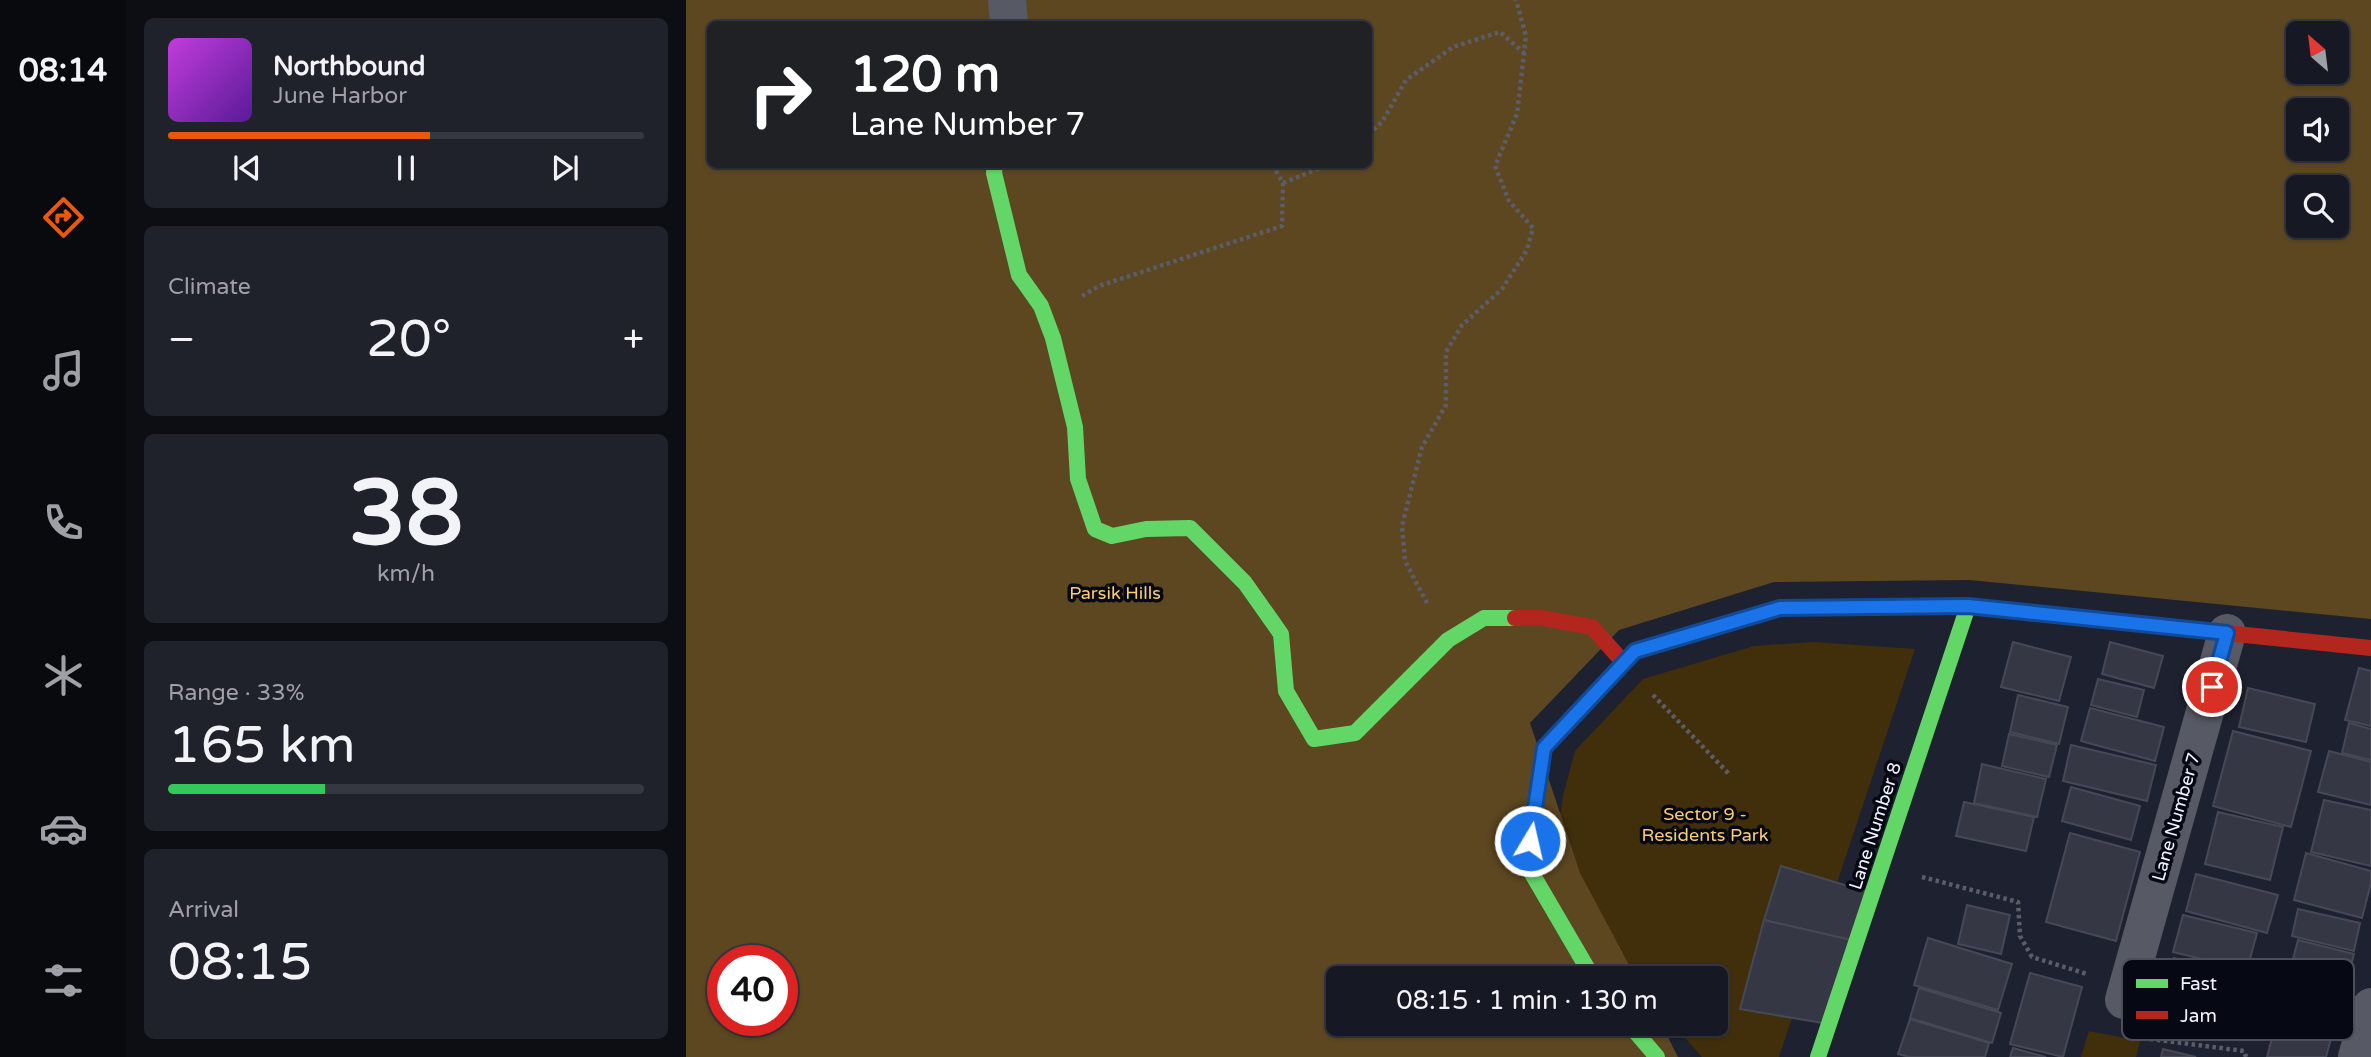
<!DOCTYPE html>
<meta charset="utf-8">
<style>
:root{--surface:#161923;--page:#1f222b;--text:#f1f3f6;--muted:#9ea0a6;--line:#353841;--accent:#ea580c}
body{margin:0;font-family:"Varela Round",sans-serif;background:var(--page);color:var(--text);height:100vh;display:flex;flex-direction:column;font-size:26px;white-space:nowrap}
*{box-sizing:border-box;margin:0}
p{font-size:23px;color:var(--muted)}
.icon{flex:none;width:38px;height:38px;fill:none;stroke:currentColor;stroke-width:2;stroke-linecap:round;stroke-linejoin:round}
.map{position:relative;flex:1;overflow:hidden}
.panel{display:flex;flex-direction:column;gap:18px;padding:18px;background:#0c0e13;width:560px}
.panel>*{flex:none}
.top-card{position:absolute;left:21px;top:21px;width:665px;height:147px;border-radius:10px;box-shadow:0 2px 5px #0004,0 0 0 2px var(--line);background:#202124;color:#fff;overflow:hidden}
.needle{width:46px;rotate:332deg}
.controls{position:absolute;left:1600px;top:21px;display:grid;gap:14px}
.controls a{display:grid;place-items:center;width:63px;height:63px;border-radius:10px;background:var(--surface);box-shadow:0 2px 5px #0004,0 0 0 2px var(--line);font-size:35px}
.speed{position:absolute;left:21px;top:945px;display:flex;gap:14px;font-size:35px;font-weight:700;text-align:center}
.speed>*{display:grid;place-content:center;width:91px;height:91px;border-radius:50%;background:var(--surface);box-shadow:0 2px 5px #0004,0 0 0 2px var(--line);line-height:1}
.speed .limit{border:10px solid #d22;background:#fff;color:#111}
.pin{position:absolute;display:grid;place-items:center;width:60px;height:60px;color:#fff;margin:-30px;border:4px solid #fff;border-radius:50%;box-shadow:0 2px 7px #0007}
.me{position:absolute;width:77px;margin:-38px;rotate:9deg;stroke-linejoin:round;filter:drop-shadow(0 0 5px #0008)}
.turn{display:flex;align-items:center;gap:24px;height:147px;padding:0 28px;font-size:32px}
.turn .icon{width:91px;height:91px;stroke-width:2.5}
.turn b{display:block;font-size:49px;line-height:60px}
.big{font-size:52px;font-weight:600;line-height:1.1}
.panel .card{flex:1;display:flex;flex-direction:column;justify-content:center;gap:10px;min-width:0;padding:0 24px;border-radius:10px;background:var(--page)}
.panel .dial{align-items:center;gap:0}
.dial b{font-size:91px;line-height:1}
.song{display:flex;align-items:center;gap:21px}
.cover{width:84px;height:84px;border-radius:10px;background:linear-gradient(135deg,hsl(290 70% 55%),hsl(270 70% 35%))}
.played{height:7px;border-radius:4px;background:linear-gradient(90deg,var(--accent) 55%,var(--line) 55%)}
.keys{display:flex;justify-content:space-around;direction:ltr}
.heat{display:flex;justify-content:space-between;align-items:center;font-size:38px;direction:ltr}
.charge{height:10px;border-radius:5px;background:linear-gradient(90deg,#34c759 33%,var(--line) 0)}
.trip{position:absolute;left:640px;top:966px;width:402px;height:70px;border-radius:10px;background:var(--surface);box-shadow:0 2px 5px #0004,0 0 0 2px var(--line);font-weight:600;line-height:70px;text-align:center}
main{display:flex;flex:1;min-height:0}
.tab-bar{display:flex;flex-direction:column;width:126px;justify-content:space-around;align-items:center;background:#090a0e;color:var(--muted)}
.tab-bar .icon{width:49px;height:49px}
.tab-bar .current{color:var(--accent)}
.tab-bar b{font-size:32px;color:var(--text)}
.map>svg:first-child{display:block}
.green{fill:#412f0b}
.forest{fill:#5d4721;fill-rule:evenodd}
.building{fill:#353844;stroke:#464955;stroke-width:2}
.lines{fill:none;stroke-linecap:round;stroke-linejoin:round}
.path{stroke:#5b5d68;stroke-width:4.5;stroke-dasharray:3.5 3.5;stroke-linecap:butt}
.street{stroke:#575a65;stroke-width:38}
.fast{stroke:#63d668;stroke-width:16}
.jam{stroke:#b3261e;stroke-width:16}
.route-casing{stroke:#114b97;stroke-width:18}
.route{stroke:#1a73e8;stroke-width:12}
.labels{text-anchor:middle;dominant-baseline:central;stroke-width:7;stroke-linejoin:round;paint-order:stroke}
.park-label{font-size:18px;fill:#fdcb74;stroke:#060813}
.street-label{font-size:18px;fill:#f0f4fe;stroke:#060813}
.key{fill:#060813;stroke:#4c4f5a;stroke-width:2}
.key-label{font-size:19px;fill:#f0f4fe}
</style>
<main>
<nav class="tab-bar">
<b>08:14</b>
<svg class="icon current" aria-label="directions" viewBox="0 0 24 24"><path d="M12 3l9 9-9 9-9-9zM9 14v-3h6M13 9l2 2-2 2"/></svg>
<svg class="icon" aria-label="music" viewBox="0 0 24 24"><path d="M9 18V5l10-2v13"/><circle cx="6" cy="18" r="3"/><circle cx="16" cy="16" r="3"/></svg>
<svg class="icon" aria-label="phone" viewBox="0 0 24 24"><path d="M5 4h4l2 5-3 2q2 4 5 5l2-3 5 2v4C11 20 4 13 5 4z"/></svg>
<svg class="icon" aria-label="climate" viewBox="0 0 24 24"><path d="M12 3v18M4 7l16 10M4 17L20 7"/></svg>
<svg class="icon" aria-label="car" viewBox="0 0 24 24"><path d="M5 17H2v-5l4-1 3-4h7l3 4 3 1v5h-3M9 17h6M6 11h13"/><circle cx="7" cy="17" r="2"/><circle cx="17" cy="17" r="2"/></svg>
<svg class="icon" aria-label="filters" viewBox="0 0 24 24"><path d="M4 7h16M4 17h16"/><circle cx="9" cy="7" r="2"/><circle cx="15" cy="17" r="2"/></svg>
</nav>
<section class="panel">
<div class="card">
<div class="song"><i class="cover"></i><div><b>Northbound</b><p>June Harbor</p></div></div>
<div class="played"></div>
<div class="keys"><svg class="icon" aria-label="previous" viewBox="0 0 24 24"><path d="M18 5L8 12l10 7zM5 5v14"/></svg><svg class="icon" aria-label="pause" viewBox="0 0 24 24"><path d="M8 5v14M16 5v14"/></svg><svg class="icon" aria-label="next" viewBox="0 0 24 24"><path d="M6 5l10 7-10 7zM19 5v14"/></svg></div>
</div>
<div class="card"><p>Climate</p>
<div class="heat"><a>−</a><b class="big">20°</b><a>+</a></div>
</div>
<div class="card dial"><b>38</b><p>km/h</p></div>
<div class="card"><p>Range · 33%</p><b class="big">165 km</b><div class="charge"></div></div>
<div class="card"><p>Arrival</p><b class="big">08:15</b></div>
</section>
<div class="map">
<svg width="1685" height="1057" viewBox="0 0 1685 1057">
<rect width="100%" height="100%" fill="#1e212f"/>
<g class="green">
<polygon points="1128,642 1229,649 1093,1057 1016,1057 987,1024 1031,1024 1031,978 947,978 868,854 877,796 889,751 957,679 1068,646"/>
<polygon points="1403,1031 1454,1041 1450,1057 1395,1057"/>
</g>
<path class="forest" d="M 0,0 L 1685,0 L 1685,619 L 1283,580 L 1088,582 L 933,630 L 844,723 L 894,873 L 950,978 L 653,978 L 653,1024 L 975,1024 L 992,1057 L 0,1057 ZM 24,24 L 682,24 L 682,164 L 24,164 ZM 1612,33 L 1650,33 L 1650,72 L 1612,72 ZM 1612,110 L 1650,110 L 1650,149 L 1612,149 ZM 1612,187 L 1650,187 L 1650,226 L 1612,226 ZM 37,961 L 96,961 L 96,1020 L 37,1020 Z"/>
<g class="building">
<polygon points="1327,642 1385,657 1373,701 1315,687"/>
<polygon points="1424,642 1477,656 1468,688 1416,674"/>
<polygon points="1673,668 1685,671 1685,726 1659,720"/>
<polygon points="1412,679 1458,690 1451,717 1405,705"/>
<polygon points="1562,688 1629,704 1620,742 1553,727"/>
<polygon points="1332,695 1382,707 1373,744 1324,732"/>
<polygon points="1404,708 1478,727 1469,761 1395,741"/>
<polygon points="1663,723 1685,729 1685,760 1656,753"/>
<polygon points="1547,731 1625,751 1605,827 1527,806"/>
<polygon points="1323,734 1371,745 1363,777 1316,766"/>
<polygon points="1385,745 1470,765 1461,801 1377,781"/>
<polygon points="1643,751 1685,762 1685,805 1632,792"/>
<polygon points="1296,764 1360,779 1351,817 1288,803"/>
<polygon points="1385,787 1454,806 1445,840 1376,821"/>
<polygon points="1638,800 1685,810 1685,866 1625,852"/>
<polygon points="1278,802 1348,817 1340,851 1270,836"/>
<polygon points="1532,812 1597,827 1584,880 1519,864"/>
<polygon points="1384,833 1454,852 1430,941 1360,922"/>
<polygon points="1620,853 1685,871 1685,883 1676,918 1608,900"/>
<polygon points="1095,866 1179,891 1170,941 1078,920"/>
<polygon points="1510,874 1592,895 1581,933 1500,911"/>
<polygon points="1281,905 1324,915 1315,954 1272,944"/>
<polygon points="1612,909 1674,923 1668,951 1606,936"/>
<polygon points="1497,915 1571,933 1561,970 1487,952"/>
<polygon points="1078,920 1170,941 1143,1024 1054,1009"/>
<polygon points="1242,938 1326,964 1312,1010 1228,985"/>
<polygon points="1612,940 1668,954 1640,1057 1581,1057"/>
<polygon points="1488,958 1550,973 1540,1012 1479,998"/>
<polygon points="1344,973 1396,987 1377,1057 1324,1044"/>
<polygon points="1233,988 1315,1013 1306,1043 1224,1018"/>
<polygon points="1224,1019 1303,1043 1299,1057 1223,1057 1212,1054"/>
<polygon points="1327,1048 1360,1057 1324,1057"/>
<polygon points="1477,1049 1510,1057 1475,1057"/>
</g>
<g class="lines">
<g class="path">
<polyline points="682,134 696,122 720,80 767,47 814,32 838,53"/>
<polyline points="597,183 644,164"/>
<polyline points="396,296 413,286 596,226 597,183 586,164"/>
<polyline points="741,603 719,561 716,526 736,447 760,405 760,352 776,325 816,289 841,250 847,228 823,201 809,166 831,114 840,36 830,0"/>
<polyline points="967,695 1043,774"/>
<polyline points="1236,877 1332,902 1334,936 1346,957 1401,974"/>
<polyline points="1457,1038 1558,1051 1560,1057"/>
</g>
<g class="street">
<polyline points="321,0 323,24"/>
<polyline points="1438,1000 1541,633"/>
<polyline points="1671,1057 1685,1007"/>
</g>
<g class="fast">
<polyline points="309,164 308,173 333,275 355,306 367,338 389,427 392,479 409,529 426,536 460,529 504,528 559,583 595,634 600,691 628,739 669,733 762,640 798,618 829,618"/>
<polyline points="907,978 841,865 858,748 949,651 1094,608 1282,606 1444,623"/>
<polyline points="943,1024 971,1057"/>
<polyline points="1132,1057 1282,606"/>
</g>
<g class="jam">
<polyline points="829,618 856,618 906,627 938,663"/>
<polyline points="1444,623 1685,648"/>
</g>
</g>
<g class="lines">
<g class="route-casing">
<polyline id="route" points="844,841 858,748 949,651 1094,608 1282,606 1541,633 1526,687"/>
</g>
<use href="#route" class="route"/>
</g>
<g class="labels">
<g class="park-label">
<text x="429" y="593">Parsik Hills</text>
<text x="1019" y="814">Sector 9 -<tspan x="1019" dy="21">Residents Park</tspan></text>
</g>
<g class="street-label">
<text transform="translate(1490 817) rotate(-74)">Lane Number 7</text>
<text transform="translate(1189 826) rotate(-72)">Lane Number 8</text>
</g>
</g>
<rect x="1436" y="959" width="232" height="81" rx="10" class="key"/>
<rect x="1450" y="979" width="32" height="9" fill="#63d668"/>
<rect x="1450" y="1011" width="32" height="8" fill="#b3261e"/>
<g class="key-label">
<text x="1494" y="990">Fast</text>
<text x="1494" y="1022">Jam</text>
</g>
</svg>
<div class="controls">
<a><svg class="needle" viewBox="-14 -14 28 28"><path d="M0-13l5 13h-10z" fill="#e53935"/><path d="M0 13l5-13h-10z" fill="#9ea0a6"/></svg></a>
<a><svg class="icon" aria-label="sound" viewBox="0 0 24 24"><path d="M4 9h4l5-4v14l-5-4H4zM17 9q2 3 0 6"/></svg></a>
<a><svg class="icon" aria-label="search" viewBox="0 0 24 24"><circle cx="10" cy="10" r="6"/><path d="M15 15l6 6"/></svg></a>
</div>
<div class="speed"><div class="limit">40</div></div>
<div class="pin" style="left:1526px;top:687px;background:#d93025"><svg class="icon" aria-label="arrive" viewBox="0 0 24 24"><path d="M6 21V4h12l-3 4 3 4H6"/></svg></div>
<svg class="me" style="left:844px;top:841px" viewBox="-20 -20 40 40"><circle r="17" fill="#1a73e8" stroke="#fff" stroke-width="3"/><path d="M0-11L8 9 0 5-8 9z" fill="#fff"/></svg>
<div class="trip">08:15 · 1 min · 130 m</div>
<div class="top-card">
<div class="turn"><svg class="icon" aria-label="right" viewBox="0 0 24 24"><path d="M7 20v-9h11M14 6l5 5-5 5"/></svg><div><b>120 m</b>Lane Number 7</div></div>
</div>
</div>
</main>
